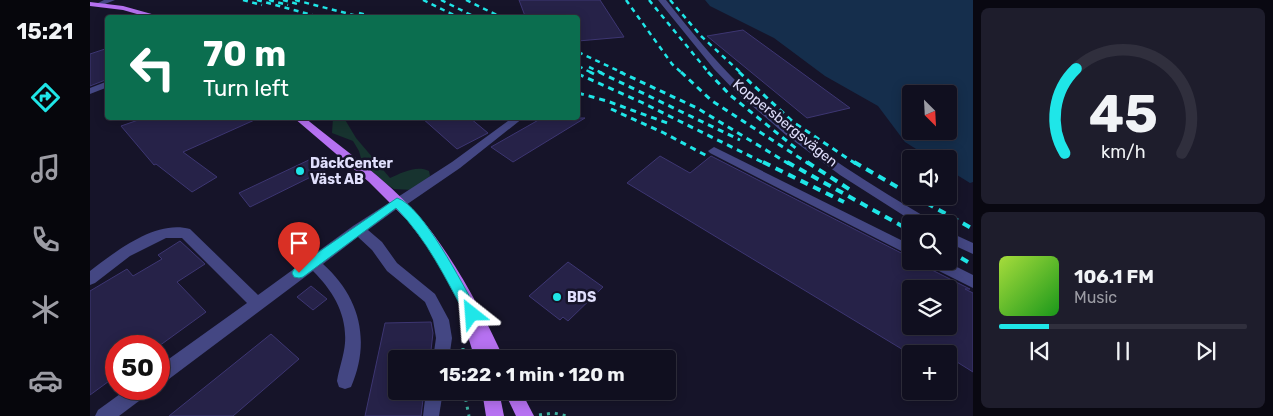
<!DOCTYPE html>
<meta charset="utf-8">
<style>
:root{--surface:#100f1f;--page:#1e1d2c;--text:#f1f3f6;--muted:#9c9ca4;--line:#302f3d;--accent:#1fe6e8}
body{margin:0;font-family:Rubik,sans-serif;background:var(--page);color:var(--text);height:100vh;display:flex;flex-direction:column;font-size:19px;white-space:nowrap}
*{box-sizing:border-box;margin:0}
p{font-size:16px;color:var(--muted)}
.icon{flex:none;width:28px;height:28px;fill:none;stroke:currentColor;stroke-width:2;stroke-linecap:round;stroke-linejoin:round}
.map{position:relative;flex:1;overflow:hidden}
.details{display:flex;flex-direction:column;gap:8px;padding:8px;background:#090811;width:300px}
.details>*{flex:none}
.top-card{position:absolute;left:15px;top:15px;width:475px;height:105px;border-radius:5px;box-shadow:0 2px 12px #0003,0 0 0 1px var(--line);background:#0b6e4f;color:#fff;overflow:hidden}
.needle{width:32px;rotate:156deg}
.buttons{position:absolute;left:812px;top:85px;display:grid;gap:10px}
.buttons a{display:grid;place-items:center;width:55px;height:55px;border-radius:5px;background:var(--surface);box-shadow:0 2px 12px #0003,0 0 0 1px var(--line);font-size:25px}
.speed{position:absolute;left:15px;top:335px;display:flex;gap:10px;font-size:25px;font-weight:700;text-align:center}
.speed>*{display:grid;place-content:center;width:65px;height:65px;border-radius:50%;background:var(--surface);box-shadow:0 2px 12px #0003,0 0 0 1px var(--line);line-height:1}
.speed .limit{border:8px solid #d22;background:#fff;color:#111}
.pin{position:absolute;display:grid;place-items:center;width:42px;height:42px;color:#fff;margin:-51px -21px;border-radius:50% 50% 50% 0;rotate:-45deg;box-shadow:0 0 5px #0007}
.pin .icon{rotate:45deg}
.me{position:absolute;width:55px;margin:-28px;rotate:332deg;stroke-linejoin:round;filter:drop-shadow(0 0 4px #0008)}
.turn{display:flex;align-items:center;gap:18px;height:105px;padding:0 15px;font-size:22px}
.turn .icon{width:65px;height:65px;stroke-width:2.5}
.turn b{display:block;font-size:35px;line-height:42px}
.details .tile{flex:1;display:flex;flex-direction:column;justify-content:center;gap:8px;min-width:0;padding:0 18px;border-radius:8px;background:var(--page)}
.details .dial{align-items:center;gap:0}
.dial svg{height:130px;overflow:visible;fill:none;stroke:var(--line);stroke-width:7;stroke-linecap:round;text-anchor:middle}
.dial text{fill:var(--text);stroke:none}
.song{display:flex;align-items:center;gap:15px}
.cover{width:60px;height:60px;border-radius:8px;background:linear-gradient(135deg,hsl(80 70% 55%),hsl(120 70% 35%))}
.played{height:5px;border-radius:2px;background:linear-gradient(90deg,var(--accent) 20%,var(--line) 20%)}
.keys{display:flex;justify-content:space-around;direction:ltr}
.trip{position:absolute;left:298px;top:350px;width:288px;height:50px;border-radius:5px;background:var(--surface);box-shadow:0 2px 12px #0003,0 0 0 1px var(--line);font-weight:700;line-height:50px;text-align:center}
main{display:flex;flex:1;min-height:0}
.tabs{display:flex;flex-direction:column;width:90px;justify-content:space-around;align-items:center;background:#06060c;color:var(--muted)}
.tabs .icon{width:35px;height:35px}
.tabs .on{color:var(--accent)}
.tabs b{font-size:22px;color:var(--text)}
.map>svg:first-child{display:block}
.green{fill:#17332f}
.water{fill:#152e4c;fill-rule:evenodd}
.building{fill:#262248;stroke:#3d3672;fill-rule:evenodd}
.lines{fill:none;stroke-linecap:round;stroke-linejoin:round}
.path{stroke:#3eb1a0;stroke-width:3;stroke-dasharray:3 5;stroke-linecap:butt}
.minor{fill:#444783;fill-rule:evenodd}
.major{fill:#b671f1;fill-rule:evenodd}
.rail-far2{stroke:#1fe6e8;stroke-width:2.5;stroke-dasharray:5 4.5;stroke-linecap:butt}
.rail-far1{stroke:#1fe6e8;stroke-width:3;stroke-dasharray:6 5;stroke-linecap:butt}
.rail{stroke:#1fe6e8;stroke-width:4;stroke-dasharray:8 6;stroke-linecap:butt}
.route{fill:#1fe6e8;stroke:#149697}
.poi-dot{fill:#1fe6e8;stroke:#161429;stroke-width:2}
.labels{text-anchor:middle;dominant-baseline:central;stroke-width:5;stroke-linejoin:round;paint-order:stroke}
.street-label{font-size:14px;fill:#e0dffc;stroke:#161429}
.poi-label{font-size:14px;font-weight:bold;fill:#e0dffc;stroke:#161429;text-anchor:start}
</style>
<main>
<nav class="tabs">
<b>15:21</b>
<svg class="icon on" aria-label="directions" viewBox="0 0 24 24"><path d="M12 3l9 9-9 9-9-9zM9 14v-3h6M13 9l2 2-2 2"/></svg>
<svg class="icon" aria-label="music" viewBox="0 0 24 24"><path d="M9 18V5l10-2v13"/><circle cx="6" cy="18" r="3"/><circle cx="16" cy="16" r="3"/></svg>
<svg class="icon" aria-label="phone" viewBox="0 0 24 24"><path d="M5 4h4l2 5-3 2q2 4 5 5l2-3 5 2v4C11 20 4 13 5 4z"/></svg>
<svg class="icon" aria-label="climate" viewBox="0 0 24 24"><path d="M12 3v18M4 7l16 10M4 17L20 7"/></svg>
<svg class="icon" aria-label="car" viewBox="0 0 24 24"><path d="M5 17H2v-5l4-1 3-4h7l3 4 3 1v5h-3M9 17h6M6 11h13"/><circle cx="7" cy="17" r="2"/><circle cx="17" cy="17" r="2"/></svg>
</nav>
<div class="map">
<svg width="883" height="416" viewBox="0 0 883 416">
<rect width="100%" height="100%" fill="#161429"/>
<path class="green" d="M 243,118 L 254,118 L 266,138 L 300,178 C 312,173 326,165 339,171 L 340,176 L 323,190 L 304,189 L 295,183 L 272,162 L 269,151 L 263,141 L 242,133 Z"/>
<path class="water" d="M 615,0 L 883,0 L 883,182 L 880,183 L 859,170 L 859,159 L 842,159 L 815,142 L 788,106 L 735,76 L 684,38 L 620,6 ZM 821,94 L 859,94 L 859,131 L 821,131 Z"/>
<g class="building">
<polygon points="429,0 510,0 534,37 488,41 488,18 454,18 450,15 435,16"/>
<polygon points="653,30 760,108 717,118 617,36"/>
<polygon points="18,48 18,79 0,86 0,54"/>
<polygon points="54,118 169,118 93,152 127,177 102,192 66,164 64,165 31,126"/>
<polygon points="332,118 380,118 398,133 367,149"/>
<polygon points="452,118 495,118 423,162 401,147"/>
<path d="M 570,156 L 600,173 L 621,156 L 821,258 L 821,261 L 832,261 L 836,267 L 880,289 L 875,289 L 883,293 L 883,372 L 859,357 L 859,354 L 852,354 L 840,346 L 837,354 L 820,354 L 537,183 ZM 821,289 L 859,289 L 859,326 L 821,326 Z"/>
<polygon points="223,158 235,170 160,207 149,193"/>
<polygon points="90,241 115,264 87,282 116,312 69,346 26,346 26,376 0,395 0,291 37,269 43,276 72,259 68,255"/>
<polygon points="478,262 513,287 478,321 473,317 470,320 439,296"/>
<polygon points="221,286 237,299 223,310 207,297"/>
<polygon points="341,322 343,333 340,359 306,359 306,391 334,391 331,416 275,416 295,323"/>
<polygon points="181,334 209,359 143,416 79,416"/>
</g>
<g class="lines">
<g class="path">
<polyline points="373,348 373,359"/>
<polyline points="374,391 379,416"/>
<polyline points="449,415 464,413 477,416"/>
</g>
<g class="minor">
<polygon points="14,0 25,0 10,6 6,4"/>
<path d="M 568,0 L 576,0 C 600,30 624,60 651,86 C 707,140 775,181 842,221 L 843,224 L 827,224 L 750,175 L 696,135 L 646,92 L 624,69 Z"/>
<polygon points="18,81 18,87 0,94 0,88"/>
<path d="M 422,118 L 433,118 L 370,168 L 313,207 L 308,208 L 278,230 L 292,242 L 307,263 L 345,294 L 359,320 L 362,338 L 359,359 L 343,359 L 346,338 L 343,320 L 335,302 L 297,271 L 282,250 L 268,237 L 233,264 C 270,297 281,341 261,387 L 255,389 L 249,387 L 247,381 C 249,368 254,356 255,343 C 257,314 243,291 223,271 L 75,382 L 69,384 L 69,366 L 157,303 L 92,238 L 76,238 L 40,256 L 5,283 L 0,285 L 0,271 C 25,252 66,219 100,229 L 168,295 L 263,226 L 362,162 Z"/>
<polygon points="624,147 821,245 821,256 620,153 618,151"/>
<polygon points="859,232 883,243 883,254 859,243"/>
<polygon points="835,261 855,261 883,275 883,288 837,265"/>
<polygon points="37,389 60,389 57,395 29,416 5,416 8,410"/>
<polygon points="336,391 353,391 349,416 333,416"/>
</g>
<g class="major">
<polygon points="0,2 33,6 76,18 61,18 33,10 0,6"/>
<path d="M 204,118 L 215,118 C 253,149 295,178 328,215 C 361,253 393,312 414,359 L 385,359 L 375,327 L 379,322 L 343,254 L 318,221 L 279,182 Z"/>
<polygon points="392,391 409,391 414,416 396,416"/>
<polygon points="414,391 431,391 444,416 426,416"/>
</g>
<g class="rail-far2">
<polyline points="153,0 172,5"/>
<polyline points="167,0 233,18"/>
<polyline points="179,0 198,5"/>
<polyline points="193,0 211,5"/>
<polyline points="205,0 275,18"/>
<polyline points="333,0 370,18"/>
<polyline points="351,0 387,18"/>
<polyline points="376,0 413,18"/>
<polyline points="536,0 582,64 592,73"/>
<polyline points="559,0 619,73"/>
<polyline points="580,0 611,36 651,73"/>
<polyline points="269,13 288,18"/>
<polyline points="445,15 447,18"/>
<polyline points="488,52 533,73"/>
<polyline points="488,66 502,73"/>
<polyline points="499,67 512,73"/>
</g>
<g class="rail-far1">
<polyline points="500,72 504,74"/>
<polyline points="509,72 650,140"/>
<polyline points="530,72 607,108 699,164"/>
<polyline points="591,72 622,101 719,164"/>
<polyline points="618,72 640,95 708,150"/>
<polyline points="649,72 703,122 766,164"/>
<polyline points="488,74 551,102 676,164"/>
<polyline points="488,93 517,101 580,124"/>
<polyline points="521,109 574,133 619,157"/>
</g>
<g class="rail">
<polyline points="673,162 754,202"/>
<polyline points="697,162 821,231"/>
<polyline points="717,162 762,191"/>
<polyline points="764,162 821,195"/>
<polyline points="824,196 883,229"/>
<polyline points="859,251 883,265"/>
</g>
</g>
<path class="route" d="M 307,198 C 332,205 373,285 387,310 L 389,314 L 387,318 L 382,320 L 377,318 C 356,279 337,239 306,208 L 213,277 L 209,278 L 204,277 L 202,273 L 204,269 Z"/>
<g class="poi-dot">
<circle cx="210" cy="171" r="5"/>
<circle cx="467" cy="297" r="5"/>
</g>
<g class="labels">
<g class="street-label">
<text transform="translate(695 123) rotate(39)">Koppersbergsvägen</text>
</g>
<g class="poi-label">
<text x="220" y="163">DäckCenter<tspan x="220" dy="16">Väst AB</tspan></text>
<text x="477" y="297">BDS</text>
</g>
</g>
</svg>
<div class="buttons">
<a><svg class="needle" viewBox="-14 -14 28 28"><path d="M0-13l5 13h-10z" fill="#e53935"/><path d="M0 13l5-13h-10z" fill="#9c9ca4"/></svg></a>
<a><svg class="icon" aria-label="sound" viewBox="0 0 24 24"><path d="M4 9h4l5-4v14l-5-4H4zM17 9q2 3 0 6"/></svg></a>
<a><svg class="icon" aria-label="search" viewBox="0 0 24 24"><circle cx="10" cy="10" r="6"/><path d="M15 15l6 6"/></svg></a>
<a><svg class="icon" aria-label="layers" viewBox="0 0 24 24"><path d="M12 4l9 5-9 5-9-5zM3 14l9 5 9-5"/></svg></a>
<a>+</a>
</div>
<div class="speed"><div class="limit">50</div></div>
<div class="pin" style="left:209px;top:273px;background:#d93025"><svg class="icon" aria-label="arrive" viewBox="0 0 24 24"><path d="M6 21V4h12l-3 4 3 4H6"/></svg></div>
<svg class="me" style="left:382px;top:314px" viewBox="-20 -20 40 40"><path d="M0-17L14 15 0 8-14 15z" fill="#1fe6e8" stroke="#fff" stroke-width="4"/></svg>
<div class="trip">15:22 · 1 min · 120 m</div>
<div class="top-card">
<div class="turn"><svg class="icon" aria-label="left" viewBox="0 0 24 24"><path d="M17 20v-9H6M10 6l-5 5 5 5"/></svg><div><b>70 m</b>Turn left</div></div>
</div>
</div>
<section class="details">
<div class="tile dial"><svg viewBox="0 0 100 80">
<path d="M14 69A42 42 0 1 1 86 69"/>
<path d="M14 69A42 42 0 0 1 21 17" stroke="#1fe6e8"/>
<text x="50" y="56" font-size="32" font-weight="700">45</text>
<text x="50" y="72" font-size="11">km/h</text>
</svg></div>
<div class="tile">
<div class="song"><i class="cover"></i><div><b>106.1 FM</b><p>Music</p></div></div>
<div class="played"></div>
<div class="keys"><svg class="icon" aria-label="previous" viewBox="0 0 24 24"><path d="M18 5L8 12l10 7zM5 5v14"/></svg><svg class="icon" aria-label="pause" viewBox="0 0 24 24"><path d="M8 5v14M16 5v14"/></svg><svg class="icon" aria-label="next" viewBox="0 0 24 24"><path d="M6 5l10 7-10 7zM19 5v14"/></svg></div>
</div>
</section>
</main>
